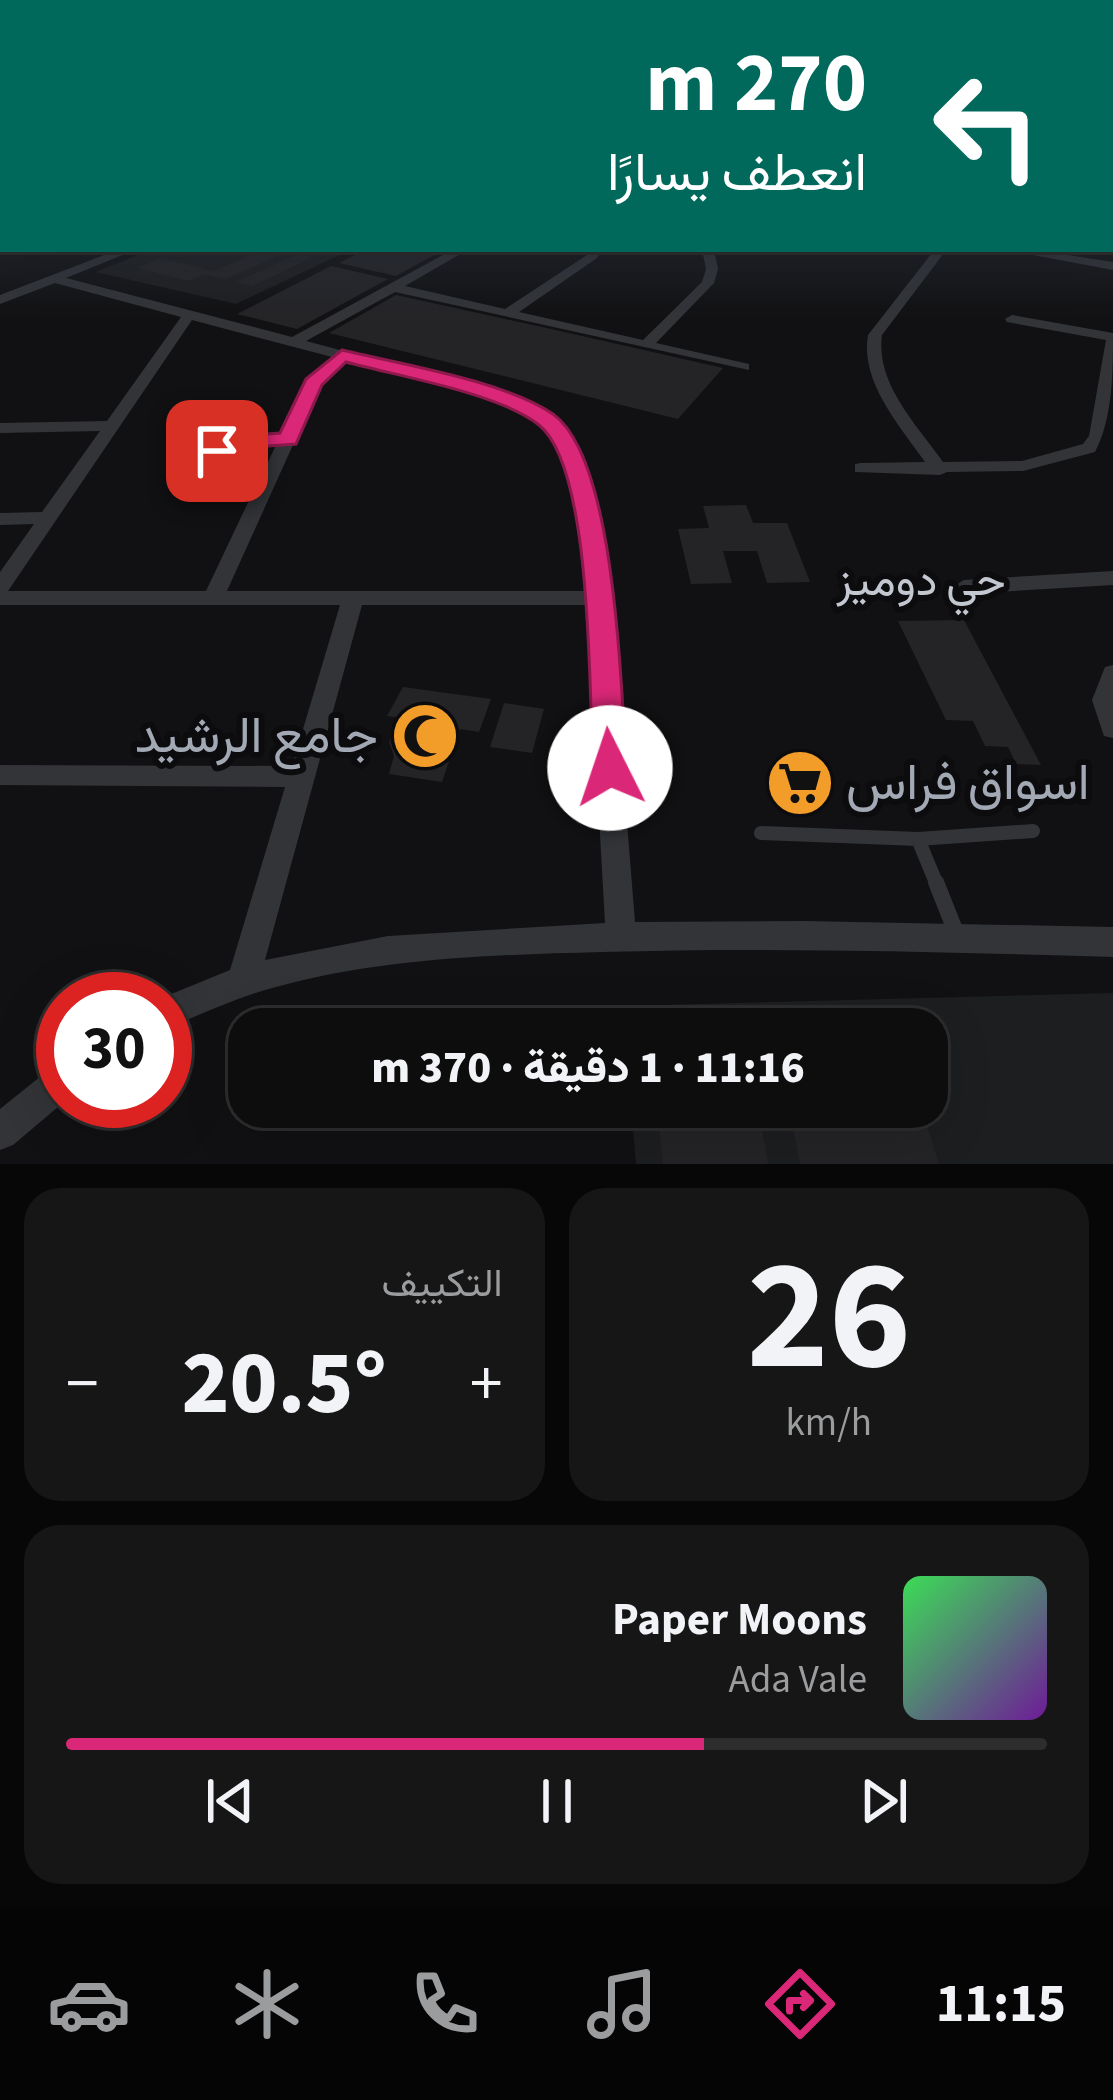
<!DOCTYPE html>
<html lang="ar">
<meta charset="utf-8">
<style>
:root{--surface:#0d0d0e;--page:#161617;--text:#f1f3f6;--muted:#9a9c9e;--line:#2d2d2e;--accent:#db2777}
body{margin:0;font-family:"Source Sans 3",Vazirmatn,sans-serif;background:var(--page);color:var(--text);direction:rtl;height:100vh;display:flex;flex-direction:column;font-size:45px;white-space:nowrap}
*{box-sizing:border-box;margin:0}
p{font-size:39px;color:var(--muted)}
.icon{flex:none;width:66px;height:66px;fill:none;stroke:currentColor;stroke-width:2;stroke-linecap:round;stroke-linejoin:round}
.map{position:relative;height:1164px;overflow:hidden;direction:ltr}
.panel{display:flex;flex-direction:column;gap:24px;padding:24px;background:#070708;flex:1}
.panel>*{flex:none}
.banner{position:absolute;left:0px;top:0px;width:1113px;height:252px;box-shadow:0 12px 48px #0002,0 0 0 3px var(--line);direction:rtl;background:#00695c;color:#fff;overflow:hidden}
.speed{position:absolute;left:36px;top:972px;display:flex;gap:24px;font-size:60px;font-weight:700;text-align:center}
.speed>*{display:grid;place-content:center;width:156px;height:156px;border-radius:50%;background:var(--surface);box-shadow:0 12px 48px #0002,0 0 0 3px var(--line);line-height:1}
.speed .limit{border:18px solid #d22;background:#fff;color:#111}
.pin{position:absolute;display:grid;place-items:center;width:102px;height:102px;color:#fff;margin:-51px;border-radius:24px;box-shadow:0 6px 18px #0006}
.me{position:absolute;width:132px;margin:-66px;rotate:356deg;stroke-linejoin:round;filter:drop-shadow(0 0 9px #0008)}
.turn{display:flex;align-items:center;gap:42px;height:252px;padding:0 48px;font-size:54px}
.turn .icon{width:156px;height:156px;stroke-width:2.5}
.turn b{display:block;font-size:84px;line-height:102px}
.big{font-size:90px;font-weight:800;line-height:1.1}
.panel .tile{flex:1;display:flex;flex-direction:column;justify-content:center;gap:18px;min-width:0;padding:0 42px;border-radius:36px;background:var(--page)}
.panel .dial{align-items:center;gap:0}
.dial b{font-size:156px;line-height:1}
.song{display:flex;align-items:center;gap:36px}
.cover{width:144px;height:144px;border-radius:18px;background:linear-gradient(135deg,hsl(130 70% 55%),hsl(280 70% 35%))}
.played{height:12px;border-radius:6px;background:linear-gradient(90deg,var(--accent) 65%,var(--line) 65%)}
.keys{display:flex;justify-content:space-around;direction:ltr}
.heat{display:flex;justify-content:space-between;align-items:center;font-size:66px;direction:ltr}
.panel .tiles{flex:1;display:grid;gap:24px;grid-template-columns:1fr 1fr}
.tile:last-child{grid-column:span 2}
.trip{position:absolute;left:228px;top:1008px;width:720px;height:120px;border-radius:36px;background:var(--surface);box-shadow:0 12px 48px #0002,0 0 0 3px var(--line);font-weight:800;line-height:120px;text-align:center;direction:rtl}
.menu{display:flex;height:192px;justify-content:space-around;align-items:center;background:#050506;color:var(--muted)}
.menu .icon{width:84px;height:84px}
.menu .active{color:var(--accent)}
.menu b{font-size:54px;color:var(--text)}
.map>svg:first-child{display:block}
.built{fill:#1d1e20}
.building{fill:#242427}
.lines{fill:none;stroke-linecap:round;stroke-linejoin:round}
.service-far1{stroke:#323438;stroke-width:14}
.service{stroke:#323438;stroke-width:16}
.minor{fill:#323438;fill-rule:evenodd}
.route{fill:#db2777;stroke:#8e194d;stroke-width:3}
.labels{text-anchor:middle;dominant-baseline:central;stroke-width:12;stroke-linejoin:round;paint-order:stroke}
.neighbourhood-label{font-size:45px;fill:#c3c8d0;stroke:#0c0c0e}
.near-poi-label{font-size:51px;fill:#a3a9b4;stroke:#0c0c0e;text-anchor:end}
</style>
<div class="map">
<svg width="1113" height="1164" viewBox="0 0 1113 1164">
<rect width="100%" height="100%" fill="#111113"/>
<g class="built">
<polygon points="153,249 352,249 236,304 96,272"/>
<polygon points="1113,993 1113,1164 636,1164 631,1107 927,1107 927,1029 624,1029 623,1006"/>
</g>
<g class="building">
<polygon points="264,249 287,252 226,279 205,274 189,281 136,268 161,258 214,271"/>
<polygon points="367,249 445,249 396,276 339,263"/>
<polygon points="298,254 313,257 253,286 236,282"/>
<polygon points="331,266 388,279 297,329 237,314"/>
<polygon points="396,295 547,328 723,368 678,419 329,333"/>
<polygon points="746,505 753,523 787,523 810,582 767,583 757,551 723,551 732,583 691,584 678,529 709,528 703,506"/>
<polygon points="964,620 1041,765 1016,764 1008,747 985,746 973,721 946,720 898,621"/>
<polygon points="403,687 491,699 479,732 460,729 442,782 389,774 394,756 389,742 404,718 387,716"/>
<polygon points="504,703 544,709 532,753 490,747"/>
<polygon points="657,1107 758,1107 768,1164 663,1164"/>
<polygon points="789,1107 921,1107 939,1164 800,1164"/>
</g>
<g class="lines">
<g class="service-far1">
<polyline points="761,833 918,839 937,885"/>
<polyline points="918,839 1033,831"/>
</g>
<polyline class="service" points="936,882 957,935"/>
<g class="minor">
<rect x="0" y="168" width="3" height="6"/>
<polygon points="1110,173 1113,174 1113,181 1110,180"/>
<polygon points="0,204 3,205 3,211 0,210"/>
<rect x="1110" y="216" width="3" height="6"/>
<polygon points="0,243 3,243 5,249 0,250"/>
<path d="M 120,249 L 137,249 L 66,278 L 292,337 L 454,249 L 469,249 L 405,286 L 505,309 L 593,251 L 599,255 L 597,258 L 519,312 L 643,340 L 702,282 L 706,269 L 702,249 L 714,249 L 718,269 L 714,283 L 656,343 L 749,364 L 749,370 L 395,292 L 306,341 L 491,390 L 526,402 L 558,422 L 584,455 L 594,492 L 609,598 L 635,922 L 805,921 L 1113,927 L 1113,957 C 943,952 772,947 602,952 C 492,955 382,958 276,987 C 237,997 202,1014 165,1029 L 165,999 L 159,999 L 230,970 L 285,787 L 0,785 L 0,765 L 292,766 L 340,605 L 0,605 L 0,572 L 34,524 L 0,525 L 0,513 L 42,512 L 100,431 L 0,433 L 0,423 L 107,421 L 181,317 L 55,283 L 0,304 L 0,295 ZM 192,320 L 332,357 L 305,383 L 281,434 L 230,438 L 194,466 L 196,485 L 228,494 L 253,492 L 206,591 L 8,591 ZM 345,360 C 402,376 538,397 565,452 C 585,492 581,547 586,591 L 227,591 L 320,385 ZM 276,445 L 259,481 L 228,482 L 211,478 L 212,468 L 240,447 ZM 362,605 L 587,605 L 605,923 L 388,936 L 265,960 Z"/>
<path d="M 935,249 L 947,249 L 882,335 C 875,383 917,425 943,462 L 1022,461 L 1083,444 L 1089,436 L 1106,340 L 1007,322 L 1005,319 L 1012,315 L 1113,333 C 1113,372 1113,418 1095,452 L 1023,471 L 947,472 L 940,475 L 855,472 L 855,464 L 861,463 L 925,462 C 900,426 860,382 868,335 Z"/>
<polygon points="1001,249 1029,249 1113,262 1113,270"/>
<polygon points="1113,571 1113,585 964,594 953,587 964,580"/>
<polygon points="1113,665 1113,738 1104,736 1092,700 1105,667"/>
<polygon points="63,1063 65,1101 13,1145 0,1150 0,1109 51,1068"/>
</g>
</g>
<linearGradient id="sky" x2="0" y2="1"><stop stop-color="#09090a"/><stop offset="0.49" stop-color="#323844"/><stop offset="1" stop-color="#323844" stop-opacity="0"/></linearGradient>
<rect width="1113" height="319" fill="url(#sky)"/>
<path class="route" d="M 342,350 C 400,364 505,381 553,414 C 617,460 620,689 627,768 L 622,777 L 610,781 L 598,777 L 593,768 C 589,696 593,468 539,425 C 499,393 397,376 346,362 L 322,385 L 296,444 L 241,448 L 217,458 L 206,451 L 228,437 L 280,433 L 306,379 Z"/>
<defs>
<g id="mosque-disc" transform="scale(3.45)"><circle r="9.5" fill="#f29d2a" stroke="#0c0c0e"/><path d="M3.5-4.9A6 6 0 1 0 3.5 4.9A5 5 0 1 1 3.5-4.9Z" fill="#111"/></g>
<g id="supermarket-disc" transform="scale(3.45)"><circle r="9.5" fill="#f29d2a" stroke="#0c0c0e"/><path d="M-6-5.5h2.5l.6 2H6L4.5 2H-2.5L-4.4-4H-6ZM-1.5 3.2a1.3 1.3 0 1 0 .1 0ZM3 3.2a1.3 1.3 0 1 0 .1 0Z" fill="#111"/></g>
</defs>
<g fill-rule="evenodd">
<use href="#mosque-disc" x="425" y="736"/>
<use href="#supermarket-disc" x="800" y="783"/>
</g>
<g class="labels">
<g class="neighbourhood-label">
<text x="921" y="581">حي دوميز</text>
</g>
<g class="near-poi-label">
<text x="378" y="736">جامع الرشيد</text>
<text x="846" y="783" text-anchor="start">اسواق فراس</text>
</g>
</g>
</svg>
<div class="speed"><div class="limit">30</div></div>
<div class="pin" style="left:217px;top:451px;background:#d93025"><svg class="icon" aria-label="arrive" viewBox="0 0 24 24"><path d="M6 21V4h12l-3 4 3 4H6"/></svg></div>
<svg class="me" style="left:610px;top:768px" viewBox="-20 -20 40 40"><circle r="19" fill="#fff"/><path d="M0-13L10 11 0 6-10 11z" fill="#db2777"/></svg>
<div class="trip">11:16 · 1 دقيقة · 370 m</div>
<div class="banner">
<div class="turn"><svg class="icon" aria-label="left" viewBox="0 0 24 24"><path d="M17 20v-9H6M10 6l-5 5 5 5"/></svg><div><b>270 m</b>انعطف يسارًا</div></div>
</div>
</div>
<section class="panel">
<div class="tiles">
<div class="tile dial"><b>26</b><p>km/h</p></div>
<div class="tile"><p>التكييف</p>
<div class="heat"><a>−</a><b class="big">20.5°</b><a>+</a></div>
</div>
<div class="tile">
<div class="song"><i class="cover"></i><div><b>Paper Moons</b><p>Ada Vale</p></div></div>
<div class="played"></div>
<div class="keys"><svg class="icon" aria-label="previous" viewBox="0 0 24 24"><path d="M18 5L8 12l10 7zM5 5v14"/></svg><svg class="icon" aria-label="pause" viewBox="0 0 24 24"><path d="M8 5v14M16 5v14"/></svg><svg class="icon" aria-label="next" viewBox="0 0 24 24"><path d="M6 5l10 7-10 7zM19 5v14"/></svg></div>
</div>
</div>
</section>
<nav class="menu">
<b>11:15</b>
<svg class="icon active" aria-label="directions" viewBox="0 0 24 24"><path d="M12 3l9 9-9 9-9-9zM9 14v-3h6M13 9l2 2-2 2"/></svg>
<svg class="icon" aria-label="music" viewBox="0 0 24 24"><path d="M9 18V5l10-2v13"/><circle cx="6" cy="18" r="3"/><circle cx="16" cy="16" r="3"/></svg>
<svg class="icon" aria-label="phone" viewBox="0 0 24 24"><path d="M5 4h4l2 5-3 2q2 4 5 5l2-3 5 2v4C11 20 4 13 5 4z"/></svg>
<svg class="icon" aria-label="climate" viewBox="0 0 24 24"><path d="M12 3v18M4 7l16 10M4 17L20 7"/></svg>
<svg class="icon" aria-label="car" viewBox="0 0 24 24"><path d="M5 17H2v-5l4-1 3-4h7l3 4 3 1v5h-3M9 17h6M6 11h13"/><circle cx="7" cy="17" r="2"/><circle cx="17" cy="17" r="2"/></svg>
</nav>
